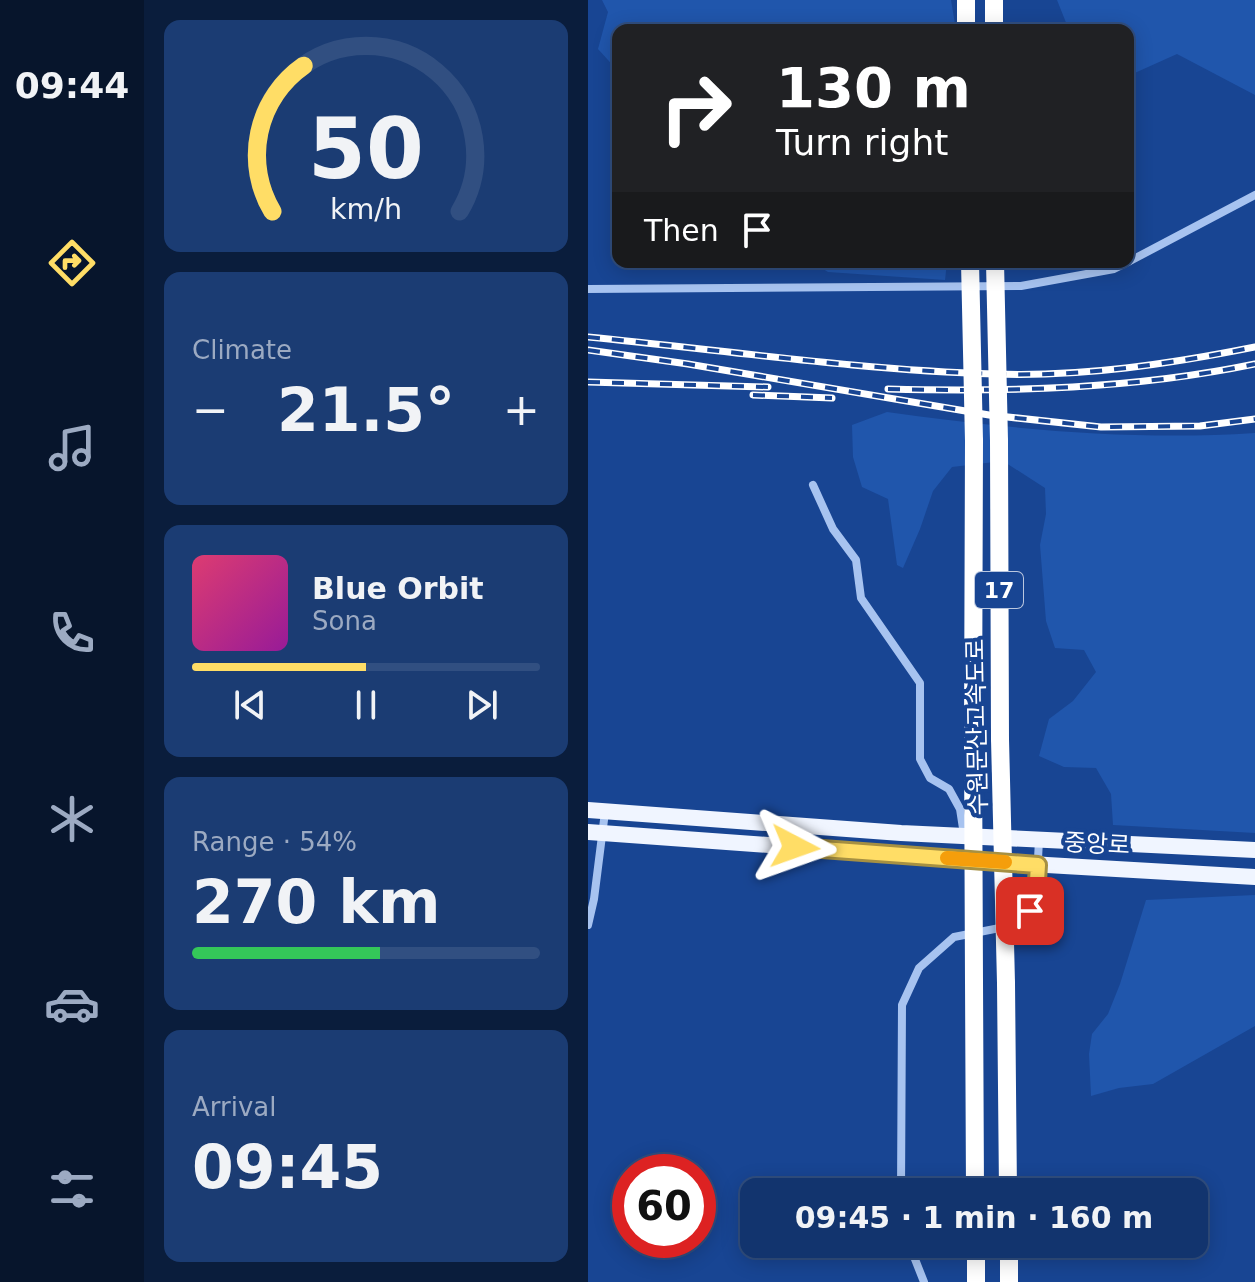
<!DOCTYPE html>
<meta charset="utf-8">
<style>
:root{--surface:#12346e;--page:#1b3c73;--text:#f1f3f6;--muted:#9caac2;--line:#314f81;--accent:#fd6}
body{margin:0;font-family:"DejaVu Sans","Noto Sans KR",sans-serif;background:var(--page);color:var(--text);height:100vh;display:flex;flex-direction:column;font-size:30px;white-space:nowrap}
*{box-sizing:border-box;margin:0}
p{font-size:26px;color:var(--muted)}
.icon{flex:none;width:44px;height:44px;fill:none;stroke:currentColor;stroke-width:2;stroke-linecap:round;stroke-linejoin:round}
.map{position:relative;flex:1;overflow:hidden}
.side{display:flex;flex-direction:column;gap:20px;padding:20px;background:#0a1d3c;width:444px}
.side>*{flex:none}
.banner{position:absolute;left:24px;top:24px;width:522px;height:244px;border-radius:16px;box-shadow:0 4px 20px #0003,0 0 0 2px var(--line);background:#202124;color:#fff;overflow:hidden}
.speed{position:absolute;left:24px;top:1154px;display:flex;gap:16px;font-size:40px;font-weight:700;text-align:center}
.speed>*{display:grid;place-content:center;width:104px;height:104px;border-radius:50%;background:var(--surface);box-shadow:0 4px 20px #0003,0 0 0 2px var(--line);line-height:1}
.speed .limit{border:12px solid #d22;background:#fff;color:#111}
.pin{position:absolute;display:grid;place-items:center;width:68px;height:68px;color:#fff;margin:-34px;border-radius:16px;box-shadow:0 4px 12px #0006}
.me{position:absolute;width:88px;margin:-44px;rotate:94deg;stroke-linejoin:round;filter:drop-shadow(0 0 6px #0008)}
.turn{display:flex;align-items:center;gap:28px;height:168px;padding:0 32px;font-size:36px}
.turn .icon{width:104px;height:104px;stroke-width:2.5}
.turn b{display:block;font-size:56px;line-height:68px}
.then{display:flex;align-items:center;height:76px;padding:0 32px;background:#0003;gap:16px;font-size:30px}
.big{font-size:60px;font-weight:800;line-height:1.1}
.side .widget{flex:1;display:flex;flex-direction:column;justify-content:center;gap:12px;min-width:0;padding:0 28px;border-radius:16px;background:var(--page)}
.side .dial{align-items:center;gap:0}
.dial svg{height:208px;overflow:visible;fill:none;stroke:var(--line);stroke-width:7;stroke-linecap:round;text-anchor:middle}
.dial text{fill:var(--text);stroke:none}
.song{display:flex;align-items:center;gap:24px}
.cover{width:96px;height:96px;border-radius:12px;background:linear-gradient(135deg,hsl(340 70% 55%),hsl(300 70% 35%))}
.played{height:8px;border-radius:4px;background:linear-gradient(90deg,var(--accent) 50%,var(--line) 50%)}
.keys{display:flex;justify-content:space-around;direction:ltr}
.heat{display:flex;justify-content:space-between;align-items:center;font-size:44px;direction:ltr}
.charge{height:12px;border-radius:6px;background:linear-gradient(90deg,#34c759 54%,var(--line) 0)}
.trip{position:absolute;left:152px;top:1178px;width:468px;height:80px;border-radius:16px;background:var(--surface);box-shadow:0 4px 20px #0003,0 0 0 2px var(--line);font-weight:800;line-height:80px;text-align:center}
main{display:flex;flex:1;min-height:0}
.tabs{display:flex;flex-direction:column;width:144px;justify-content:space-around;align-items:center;background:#07152c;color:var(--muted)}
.tabs .icon{width:56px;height:56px}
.tabs .selected{color:var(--accent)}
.tabs b{font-size:36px;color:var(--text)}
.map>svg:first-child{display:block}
.green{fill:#2056ac}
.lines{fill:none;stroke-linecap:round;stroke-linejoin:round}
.street{stroke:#a7c3f0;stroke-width:8}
.primary{stroke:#f0f5ff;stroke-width:16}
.highway{stroke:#fff;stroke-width:18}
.rail-casing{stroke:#fff;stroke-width:7}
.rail{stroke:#184593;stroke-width:4;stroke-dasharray:12;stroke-linecap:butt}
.highway-bridge{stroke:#fff;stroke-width:18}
.route-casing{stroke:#a69042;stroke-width:20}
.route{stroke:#fd6;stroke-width:14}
.slow{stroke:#f59e0b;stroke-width:14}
.labels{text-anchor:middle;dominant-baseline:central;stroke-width:8;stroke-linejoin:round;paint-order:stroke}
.shield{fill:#184593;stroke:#bac7df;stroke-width:2}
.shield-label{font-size:22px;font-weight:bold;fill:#fff}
.street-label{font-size:24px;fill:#fff;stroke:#184593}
</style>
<main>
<nav class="tabs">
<b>09:44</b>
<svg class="icon selected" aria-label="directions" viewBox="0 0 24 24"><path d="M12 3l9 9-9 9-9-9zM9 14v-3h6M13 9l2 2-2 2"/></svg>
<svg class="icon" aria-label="music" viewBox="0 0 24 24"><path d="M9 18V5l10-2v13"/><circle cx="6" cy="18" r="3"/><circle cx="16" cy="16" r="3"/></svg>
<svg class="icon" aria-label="phone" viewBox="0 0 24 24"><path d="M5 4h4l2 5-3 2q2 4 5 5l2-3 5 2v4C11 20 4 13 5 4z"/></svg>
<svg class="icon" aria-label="climate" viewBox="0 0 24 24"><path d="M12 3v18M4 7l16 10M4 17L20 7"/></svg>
<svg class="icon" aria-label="car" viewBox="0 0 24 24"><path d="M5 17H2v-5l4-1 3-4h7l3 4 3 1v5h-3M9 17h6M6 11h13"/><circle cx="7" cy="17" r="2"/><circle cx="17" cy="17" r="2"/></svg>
<svg class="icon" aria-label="filters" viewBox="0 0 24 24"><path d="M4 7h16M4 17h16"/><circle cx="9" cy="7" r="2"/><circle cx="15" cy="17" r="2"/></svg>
</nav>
<section class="side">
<div class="widget dial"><svg viewBox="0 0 100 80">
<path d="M14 69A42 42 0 1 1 86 69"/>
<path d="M14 69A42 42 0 0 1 26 13" stroke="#fd6"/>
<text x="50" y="56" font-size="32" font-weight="700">50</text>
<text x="50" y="72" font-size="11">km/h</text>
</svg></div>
<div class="widget"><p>Climate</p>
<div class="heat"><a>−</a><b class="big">21.5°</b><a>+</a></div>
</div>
<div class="widget">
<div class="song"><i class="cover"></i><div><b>Blue Orbit</b><p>Sona</p></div></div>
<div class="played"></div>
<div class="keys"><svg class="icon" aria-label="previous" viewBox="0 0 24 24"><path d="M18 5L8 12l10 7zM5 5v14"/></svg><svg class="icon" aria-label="pause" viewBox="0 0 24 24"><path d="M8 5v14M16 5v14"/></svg><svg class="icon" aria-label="next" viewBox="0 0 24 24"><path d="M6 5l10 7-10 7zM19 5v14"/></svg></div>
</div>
<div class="widget"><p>Range · 54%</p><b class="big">270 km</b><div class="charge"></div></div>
<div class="widget"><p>Arrival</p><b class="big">09:45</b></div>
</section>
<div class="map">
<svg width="667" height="1282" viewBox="0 0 667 1282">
<rect width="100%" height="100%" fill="#184593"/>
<g class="green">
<polygon points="14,0 363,0 368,30 30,30 30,71 10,49 20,12"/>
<polygon points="469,0 667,0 667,95 589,54 540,76 540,30 481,30"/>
<polygon points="224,262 359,262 357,280 240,272"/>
<path d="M 299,412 C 422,429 544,441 667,433 L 667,833 L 525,825 L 523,794 L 508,768 L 476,767 L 451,756 L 461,719 L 485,701 L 508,672 L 496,650 L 467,648 L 458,621 L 452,545 L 458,514 L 457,488 L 415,461 L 364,467 L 345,491 L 332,529 L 315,568 L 309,565 L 300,499 L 274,487 L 265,457 L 264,425 Z"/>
<polygon points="667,895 667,1026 565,1084 531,1088 503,1096 501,1054 504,1034 520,1014 532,984 558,900"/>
</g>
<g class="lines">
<g class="street">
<polyline points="540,262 667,195"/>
<polyline points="0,289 433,286 526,269 540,262"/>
<polyline points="225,485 245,529 268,560 273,598 332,683 332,759 342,778 361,789 372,809 376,835"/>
<polyline points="0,925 6,899 17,812"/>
<polyline points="313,1192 314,1005 331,968 366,937 437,923 448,897 451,840"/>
<polyline points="321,1244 336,1282"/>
</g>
<g class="primary">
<polyline points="0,810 313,833 667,850"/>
<polyline points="0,832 459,865 667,877"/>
</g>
<g class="highway">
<polyline points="378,0 378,30"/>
<polyline points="406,30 406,0"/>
<polyline points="411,441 412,739"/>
<polyline points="385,737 386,441"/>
<polyline points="386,981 387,1192"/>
<polyline points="418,983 420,1192"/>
<polyline points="388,1244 388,1282"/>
<polyline points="421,1244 421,1282"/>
</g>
<g class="rail-casing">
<g id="rail">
<path d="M 0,337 C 135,350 271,370 407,374 C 494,377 582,364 667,347"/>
<polyline points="0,350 100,364 401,415 513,427 612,426 667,419"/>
<polyline points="0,382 180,387"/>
<path d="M 300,389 C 424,392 546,389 667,364"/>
<polyline points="165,395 244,398"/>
</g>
</g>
<use href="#rail" class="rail"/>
<g class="highway-bridge">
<polyline points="382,262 386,441"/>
<polyline points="407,262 411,441"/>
<polyline points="385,737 386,981"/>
<polyline points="412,739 418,983"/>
</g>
</g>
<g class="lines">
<g class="route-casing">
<polyline id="route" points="207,847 450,865 448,897 442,911"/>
</g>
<use href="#route" class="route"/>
<polyline class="slow" points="359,858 417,862"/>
</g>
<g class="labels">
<rect class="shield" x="387" y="572" width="48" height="36" rx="6"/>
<g class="shield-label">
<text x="411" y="590">17</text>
</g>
<g class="street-label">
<text transform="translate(389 727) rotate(-91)">수원문산고속도로</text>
<text transform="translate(509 844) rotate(3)">중앙로</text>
</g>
</g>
</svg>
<div class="speed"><div class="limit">60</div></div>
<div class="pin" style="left:442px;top:911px;background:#d93025"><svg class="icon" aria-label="arrive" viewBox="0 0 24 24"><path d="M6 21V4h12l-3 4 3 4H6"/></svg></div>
<svg class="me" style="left:207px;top:847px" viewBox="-20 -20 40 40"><path d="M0-17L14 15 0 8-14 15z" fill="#fd6" stroke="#fff" stroke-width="4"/></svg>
<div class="trip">09:45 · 1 min · 160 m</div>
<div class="banner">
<div class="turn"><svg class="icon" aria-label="right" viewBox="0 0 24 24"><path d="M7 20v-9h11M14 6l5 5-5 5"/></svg><div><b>130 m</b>Turn right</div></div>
<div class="then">Then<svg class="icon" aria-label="arrive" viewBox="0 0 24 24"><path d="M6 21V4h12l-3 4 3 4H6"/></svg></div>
</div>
</div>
</main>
